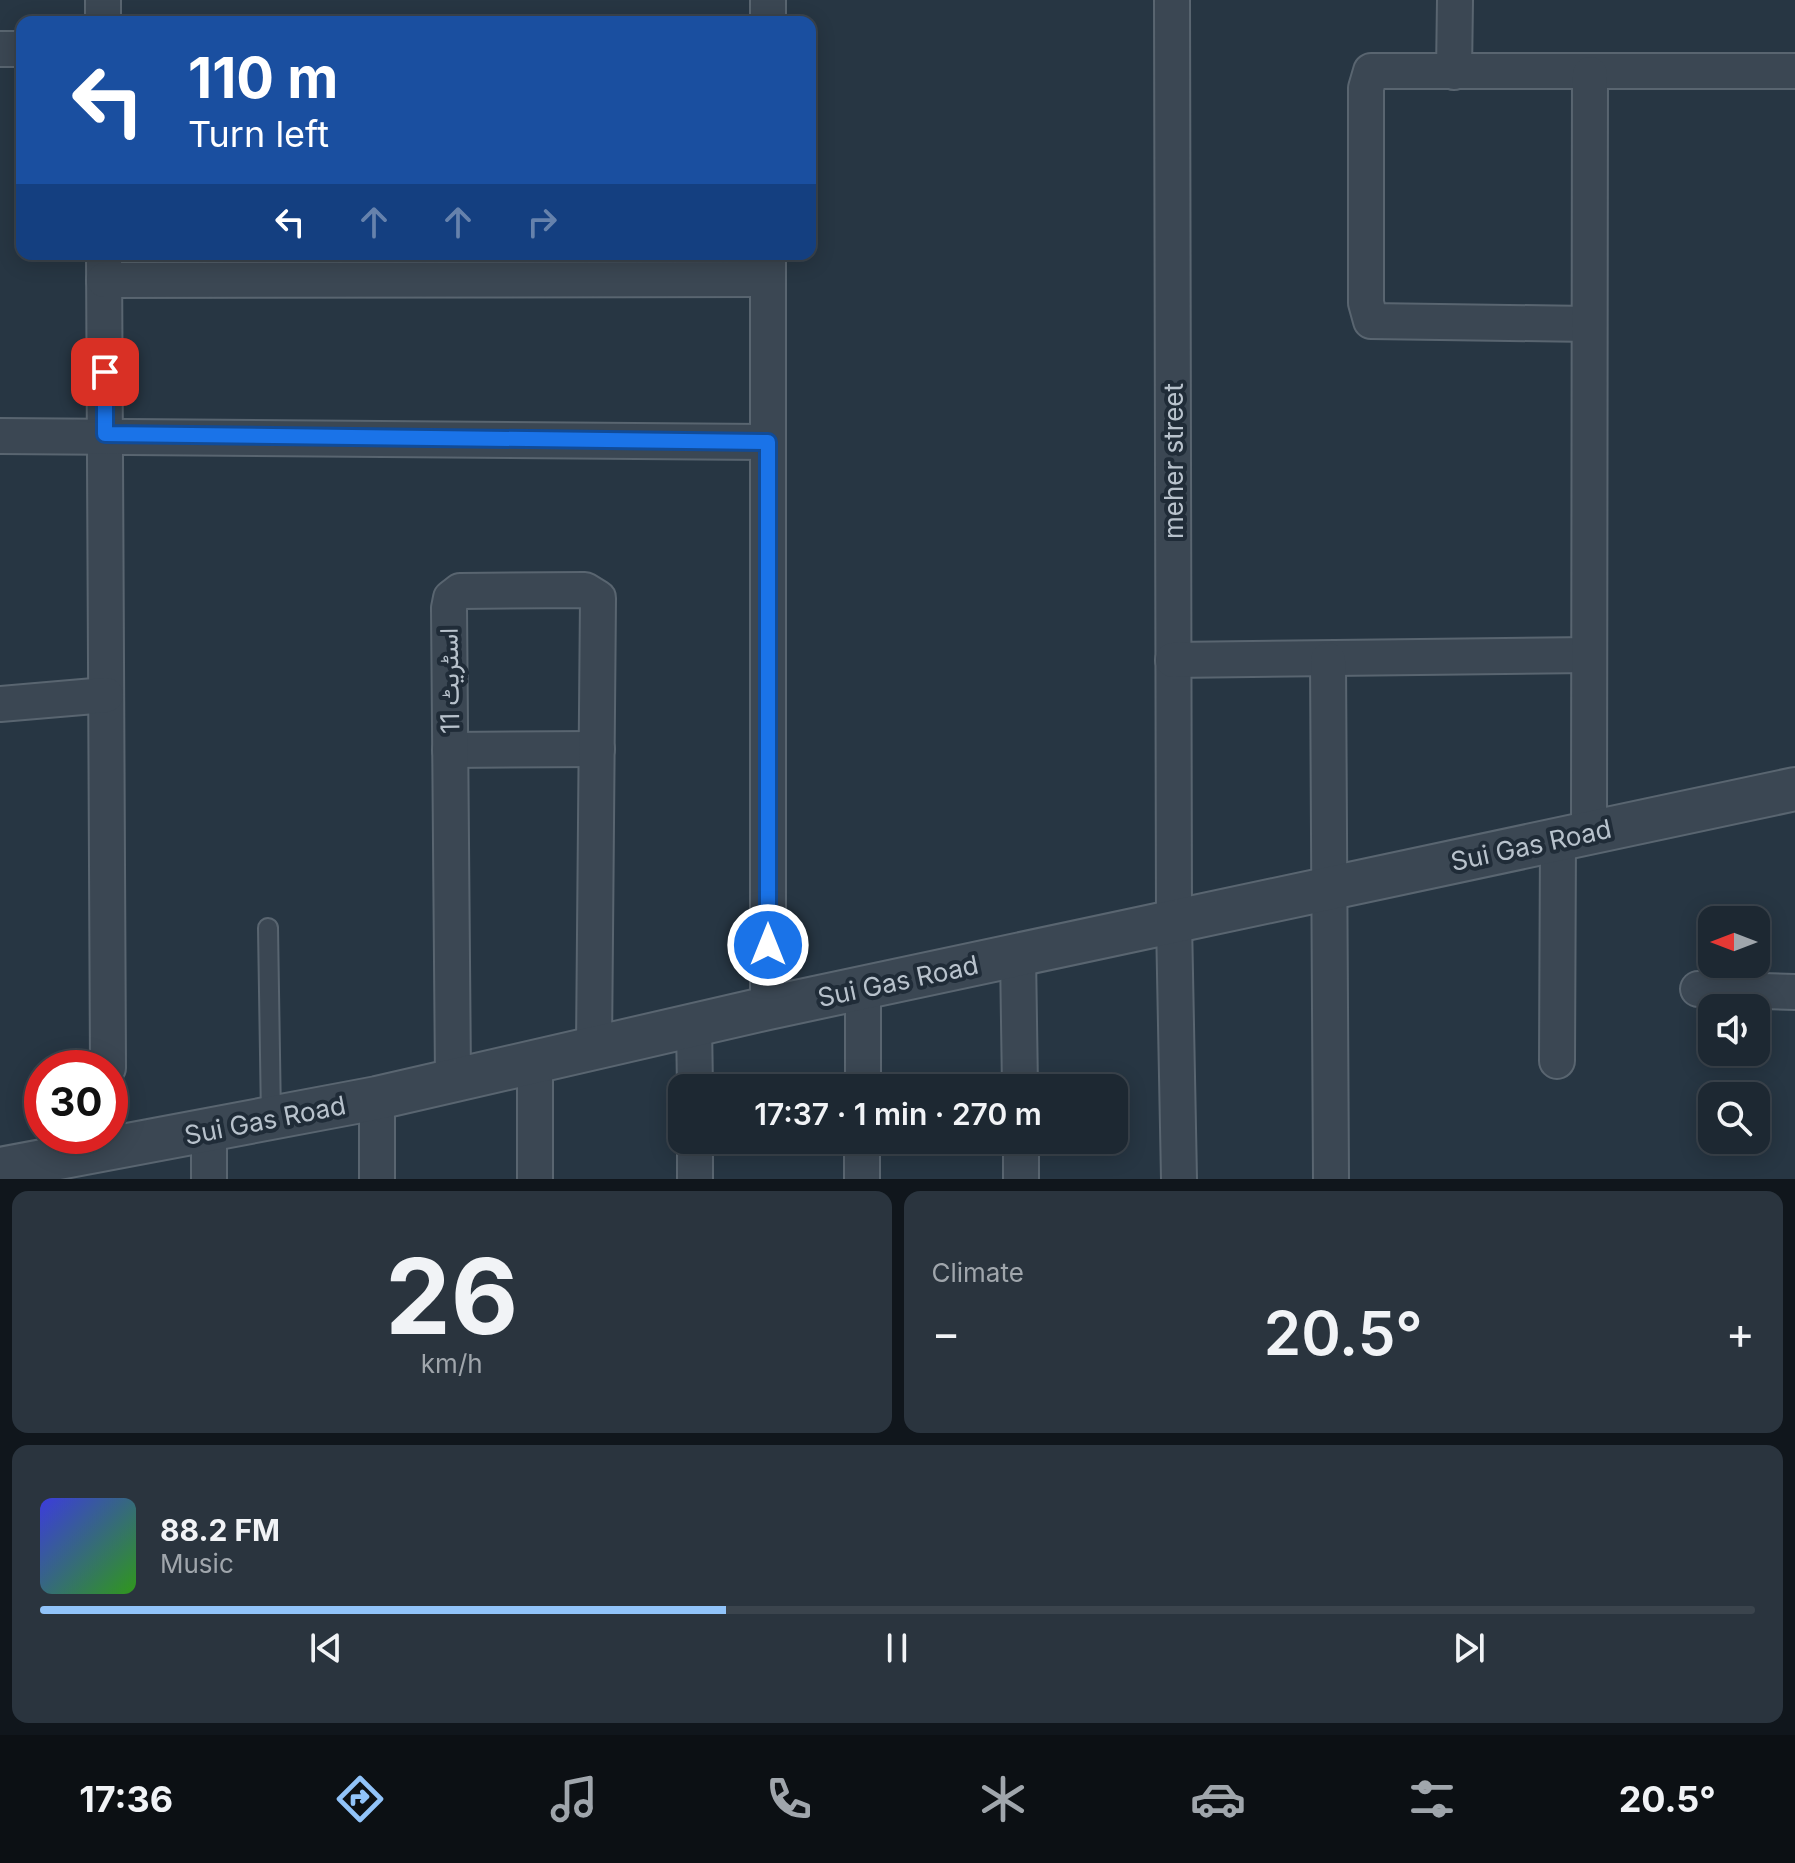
<!DOCTYPE html>
<meta charset="utf-8">
<style>
:root{--surface:#1d2832;--page:#2a343e;--text:#f1f3f6;--muted:#a0a6ac;--line:#3b444d;--accent:#91c3f9}
body{margin:0;font-family:Inter,Vazirmatn,sans-serif;background:var(--page);color:var(--text);height:100vh;display:flex;flex-direction:column;font-size:30px;white-space:nowrap}
*{box-sizing:border-box;margin:0}
p{font-size:26px;color:var(--muted)}
.icon{flex:none;width:44px;height:44px;fill:none;stroke:currentColor;stroke-width:2;stroke-linecap:round;stroke-linejoin:round}
.map{position:relative;height:1179px;overflow:hidden}
.drawer{display:flex;flex-direction:column;gap:12px;padding:12px;background:#10161c;flex:1}
.drawer>*{flex:none}
.guide{position:absolute;left:16px;top:16px;width:800px;height:244px;border-radius:16px;box-shadow:0 4px 20px #0003,0 0 0 2px var(--line);background:#1a4fa0;color:#fff;overflow:hidden}
.needle{width:52px;rotate:270deg}
.tools{position:absolute;left:1698px;top:906px;display:grid;gap:16px}
.tools a{display:grid;place-items:center;width:72px;height:72px;border-radius:16px;background:var(--surface);box-shadow:0 4px 20px #0003,0 0 0 2px var(--line);font-size:40px}
.speed{position:absolute;left:24px;top:1050px;display:flex;gap:16px;font-size:40px;font-weight:700;text-align:center}
.speed>*{display:grid;place-content:center;width:104px;height:104px;border-radius:50%;background:var(--surface);box-shadow:0 4px 20px #0003,0 0 0 2px var(--line);line-height:1}
.speed .limit{border:12px solid #d22;background:#fff;color:#111}
.pin{position:absolute;display:grid;place-items:center;width:68px;height:68px;color:#fff;margin:-34px;border-radius:16px;box-shadow:0 4px 12px #0006}
.me{position:absolute;width:88px;margin:-44px;rotate:0deg;stroke-linejoin:round;filter:drop-shadow(0 0 6px #0008)}
.turn{display:flex;align-items:center;gap:28px;height:168px;padding:0 40px;font-size:36px}
.turn .icon{width:104px;height:104px;stroke-width:2.5}
.turn b{display:block;font-size:56px;line-height:68px}
.lanes{display:flex;align-items:center;height:76px;padding:0 40px;background:#0003;justify-content:center;gap:40px;direction:ltr}
.lanes .off{opacity:.35}
.big{font-size:60px;font-weight:600;line-height:1.1}
.drawer .tile{flex:1;display:flex;flex-direction:column;justify-content:center;gap:12px;min-width:0;padding:0 28px;border-radius:16px;background:var(--page)}
.drawer .dial{align-items:center;gap:0}
.dial b{font-size:104px;line-height:1}
.song{display:flex;align-items:center;gap:24px}
.cover{width:96px;height:96px;border-radius:12px;background:linear-gradient(135deg,hsl(240 70% 55%),hsl(110 70% 35%))}
.played{height:8px;border-radius:4px;background:linear-gradient(90deg,var(--accent) 40%,var(--line) 40%)}
.keys{display:flex;justify-content:space-around;direction:ltr}
.heat{display:flex;justify-content:space-between;align-items:center;font-size:44px;direction:ltr}
.drawer .tiles{flex:1;display:grid;gap:12px;grid-template-columns:1fr 1fr}
.tile:last-child{grid-column:span 2}
.trip{position:absolute;left:668px;top:1074px;width:460px;height:80px;border-radius:16px;background:var(--surface);box-shadow:0 4px 20px #0003,0 0 0 2px var(--line);font-weight:600;line-height:80px;text-align:center}
.tab-bar{display:flex;height:128px;justify-content:space-around;align-items:center;background:#0c1014;color:var(--muted)}
.tab-bar .icon{width:56px;height:56px}
.tab-bar .active{color:var(--accent)}
.tab-bar b{font-size:36px;color:var(--text)}
.map>svg:first-child{display:block}
.lines{fill:none;stroke-linecap:round;stroke-linejoin:round}
.service-casing{stroke:#596570;stroke-width:22}
.minor-casing{stroke:#596570;stroke-width:38}
.tertiary-casing{stroke:#596570;stroke-width:46}
.service{stroke:#3b4753;stroke-width:18}
.minor{stroke:#3b4753;stroke-width:34}
.tertiary{stroke:#3b4753;stroke-width:42}
.route-casing{stroke:#114b97;stroke-width:20}
.route{stroke:#1a73e8;stroke-width:14}
.labels{text-anchor:middle;dominant-baseline:central;stroke-width:8;stroke-linejoin:round;paint-order:stroke}
.street-label{font-size:26px;fill:#b8c2cc;stroke:#202c38}
</style>
<div class="map">
<svg width="1795" height="1179" viewBox="0 0 1795 1179">
<rect width="100%" height="100%" fill="#273643"/>
<g class="lines">
<g class="service-casing">
<polyline id="service" points="268,928 271,1117"/>
</g>
<g class="minor-casing">
<g id="minor">
<polyline points="103,0 103,22"/>
<polyline points="1172,0 1174,922 1179,1179"/>
<polyline points="768,22 768,0"/>
<polyline points="0,49 22,49"/>
<polyline points="1454,72 1455,0"/>
<polyline points="104,254 108,1068"/>
<polyline points="104,280 768,279"/>
<polyline points="1589,324 1371,321 1366,303 1366,88 1371,71 1795,71"/>
<polyline points="0,436 768,442"/>
<polyline points="1173,660 1589,655"/>
<polyline points="1328,660 1331,1179"/>
<polyline points="0,704 106,695"/>
<polyline points="450,750 597,749"/>
<polyline points="1589,833 1590,74"/>
<polyline points="1018,955 1020,1088"/>
<polyline points="1698,989 1795,992"/>
<polyline points="768,1008 768,254"/>
<polyline points="694,1025 695,1088"/>
<polyline points="1557,1061 1558,839"/>
<polyline points="453,1078 449,608 451,598 460,591 585,590 598,598 594,1047"/>
<polyline points="863,1088 863,988"/>
<polyline points="377,1098 377,1179"/>
<polyline points="695,1140 695,1179"/>
<polyline points="1021,1140 1021,1179"/>
<polyline points="209,1179 209,1131"/>
<polyline points="535,1179 535,1060"/>
<polyline points="862,1179 862,1140"/>
</g>
</g>
<g class="tertiary-casing">
<polyline id="tertiary" points="0,1169 377,1098 768,1008 1795,789"/>
</g>
<use href="#service" class="service"/>
<use href="#minor" class="minor"/>
<use href="#tertiary" class="tertiary"/>
</g>
<g class="lines">
<g class="route-casing">
<polyline id="route" points="105,372 105,434 768,442 768,945"/>
</g>
<use href="#route" class="route"/>
</g>
<g class="labels">
<g class="street-label">
<text transform="translate(1173 461) rotate(-90)">meher street</text>
<text transform="translate(449 681) rotate(-91)">اسٹریٹ 11</text>
<text transform="translate(1531 845) rotate(-12)">Sui Gas Road</text>
<text transform="translate(898 981) rotate(-12)">Sui Gas Road</text>
<text transform="translate(265 1120) rotate(-11)">Sui Gas Road</text>
</g>
</g>
</svg>
<div class="tools">
<a><svg class="needle" viewBox="-14 -14 28 28"><path d="M0-13l5 13h-10z" fill="#e53935"/><path d="M0 13l5-13h-10z" fill="#a0a6ac"/></svg></a>
<a><svg class="icon" aria-label="sound" viewBox="0 0 24 24"><path d="M4 9h4l5-4v14l-5-4H4zM17 9q2 3 0 6"/></svg></a>
<a><svg class="icon" aria-label="search" viewBox="0 0 24 24"><circle cx="10" cy="10" r="6"/><path d="M15 15l6 6"/></svg></a>
</div>
<div class="speed"><div class="limit">30</div></div>
<div class="pin" style="left:105px;top:372px;background:#d93025"><svg class="icon" aria-label="arrive" viewBox="0 0 24 24"><path d="M6 21V4h12l-3 4 3 4H6"/></svg></div>
<svg class="me" style="left:768px;top:945px" viewBox="-20 -20 40 40"><circle r="17" fill="#1a73e8" stroke="#fff" stroke-width="3"/><path d="M0-11L8 9 0 5-8 9z" fill="#fff"/></svg>
<div class="trip">17:37 · 1 min · 270 m</div>
<div class="guide">
<div class="turn"><svg class="icon" aria-label="left" viewBox="0 0 24 24"><path d="M17 20v-9H6M10 6l-5 5 5 5"/></svg><div><b>110 m</b>Turn left</div></div>
<div class="lanes"><svg class="icon" aria-label="left" viewBox="0 0 24 24"><path d="M17 20v-9H6M10 6l-5 5 5 5"/></svg><svg class="icon off" aria-label="ahead" viewBox="0 0 24 24"><path d="M12 20V5M6 11l6-6 6 6"/></svg><svg class="icon off" aria-label="ahead" viewBox="0 0 24 24"><path d="M12 20V5M6 11l6-6 6 6"/></svg><svg class="icon off" aria-label="right" viewBox="0 0 24 24"><path d="M7 20v-9h11M14 6l5 5-5 5"/></svg></div>
</div>
</div>
<section class="drawer">
<div class="tiles">
<div class="tile dial"><b>26</b><p>km/h</p></div>
<div class="tile"><p>Climate</p>
<div class="heat"><a>−</a><b class="big">20.5°</b><a>+</a></div>
</div>
<div class="tile">
<div class="song"><i class="cover"></i><div><b>88.2 FM</b><p>Music</p></div></div>
<div class="played"></div>
<div class="keys"><svg class="icon" aria-label="previous" viewBox="0 0 24 24"><path d="M18 5L8 12l10 7zM5 5v14"/></svg><svg class="icon" aria-label="pause" viewBox="0 0 24 24"><path d="M8 5v14M16 5v14"/></svg><svg class="icon" aria-label="next" viewBox="0 0 24 24"><path d="M6 5l10 7-10 7zM19 5v14"/></svg></div>
</div>
</div>
</section>
<nav class="tab-bar">
<b>17:36</b>
<svg class="icon active" aria-label="directions" viewBox="0 0 24 24"><path d="M12 3l9 9-9 9-9-9zM9 14v-3h6M13 9l2 2-2 2"/></svg>
<svg class="icon" aria-label="music" viewBox="0 0 24 24"><path d="M9 18V5l10-2v13"/><circle cx="6" cy="18" r="3"/><circle cx="16" cy="16" r="3"/></svg>
<svg class="icon" aria-label="phone" viewBox="0 0 24 24"><path d="M5 4h4l2 5-3 2q2 4 5 5l2-3 5 2v4C11 20 4 13 5 4z"/></svg>
<svg class="icon" aria-label="climate" viewBox="0 0 24 24"><path d="M12 3v18M4 7l16 10M4 17L20 7"/></svg>
<svg class="icon" aria-label="car" viewBox="0 0 24 24"><path d="M5 17H2v-5l4-1 3-4h7l3 4 3 1v5h-3M9 17h6M6 11h13"/><circle cx="7" cy="17" r="2"/><circle cx="17" cy="17" r="2"/></svg>
<svg class="icon" aria-label="filters" viewBox="0 0 24 24"><path d="M4 7h16M4 17h16"/><circle cx="9" cy="7" r="2"/><circle cx="15" cy="17" r="2"/></svg>
<b>20.5°</b>
</nav>
